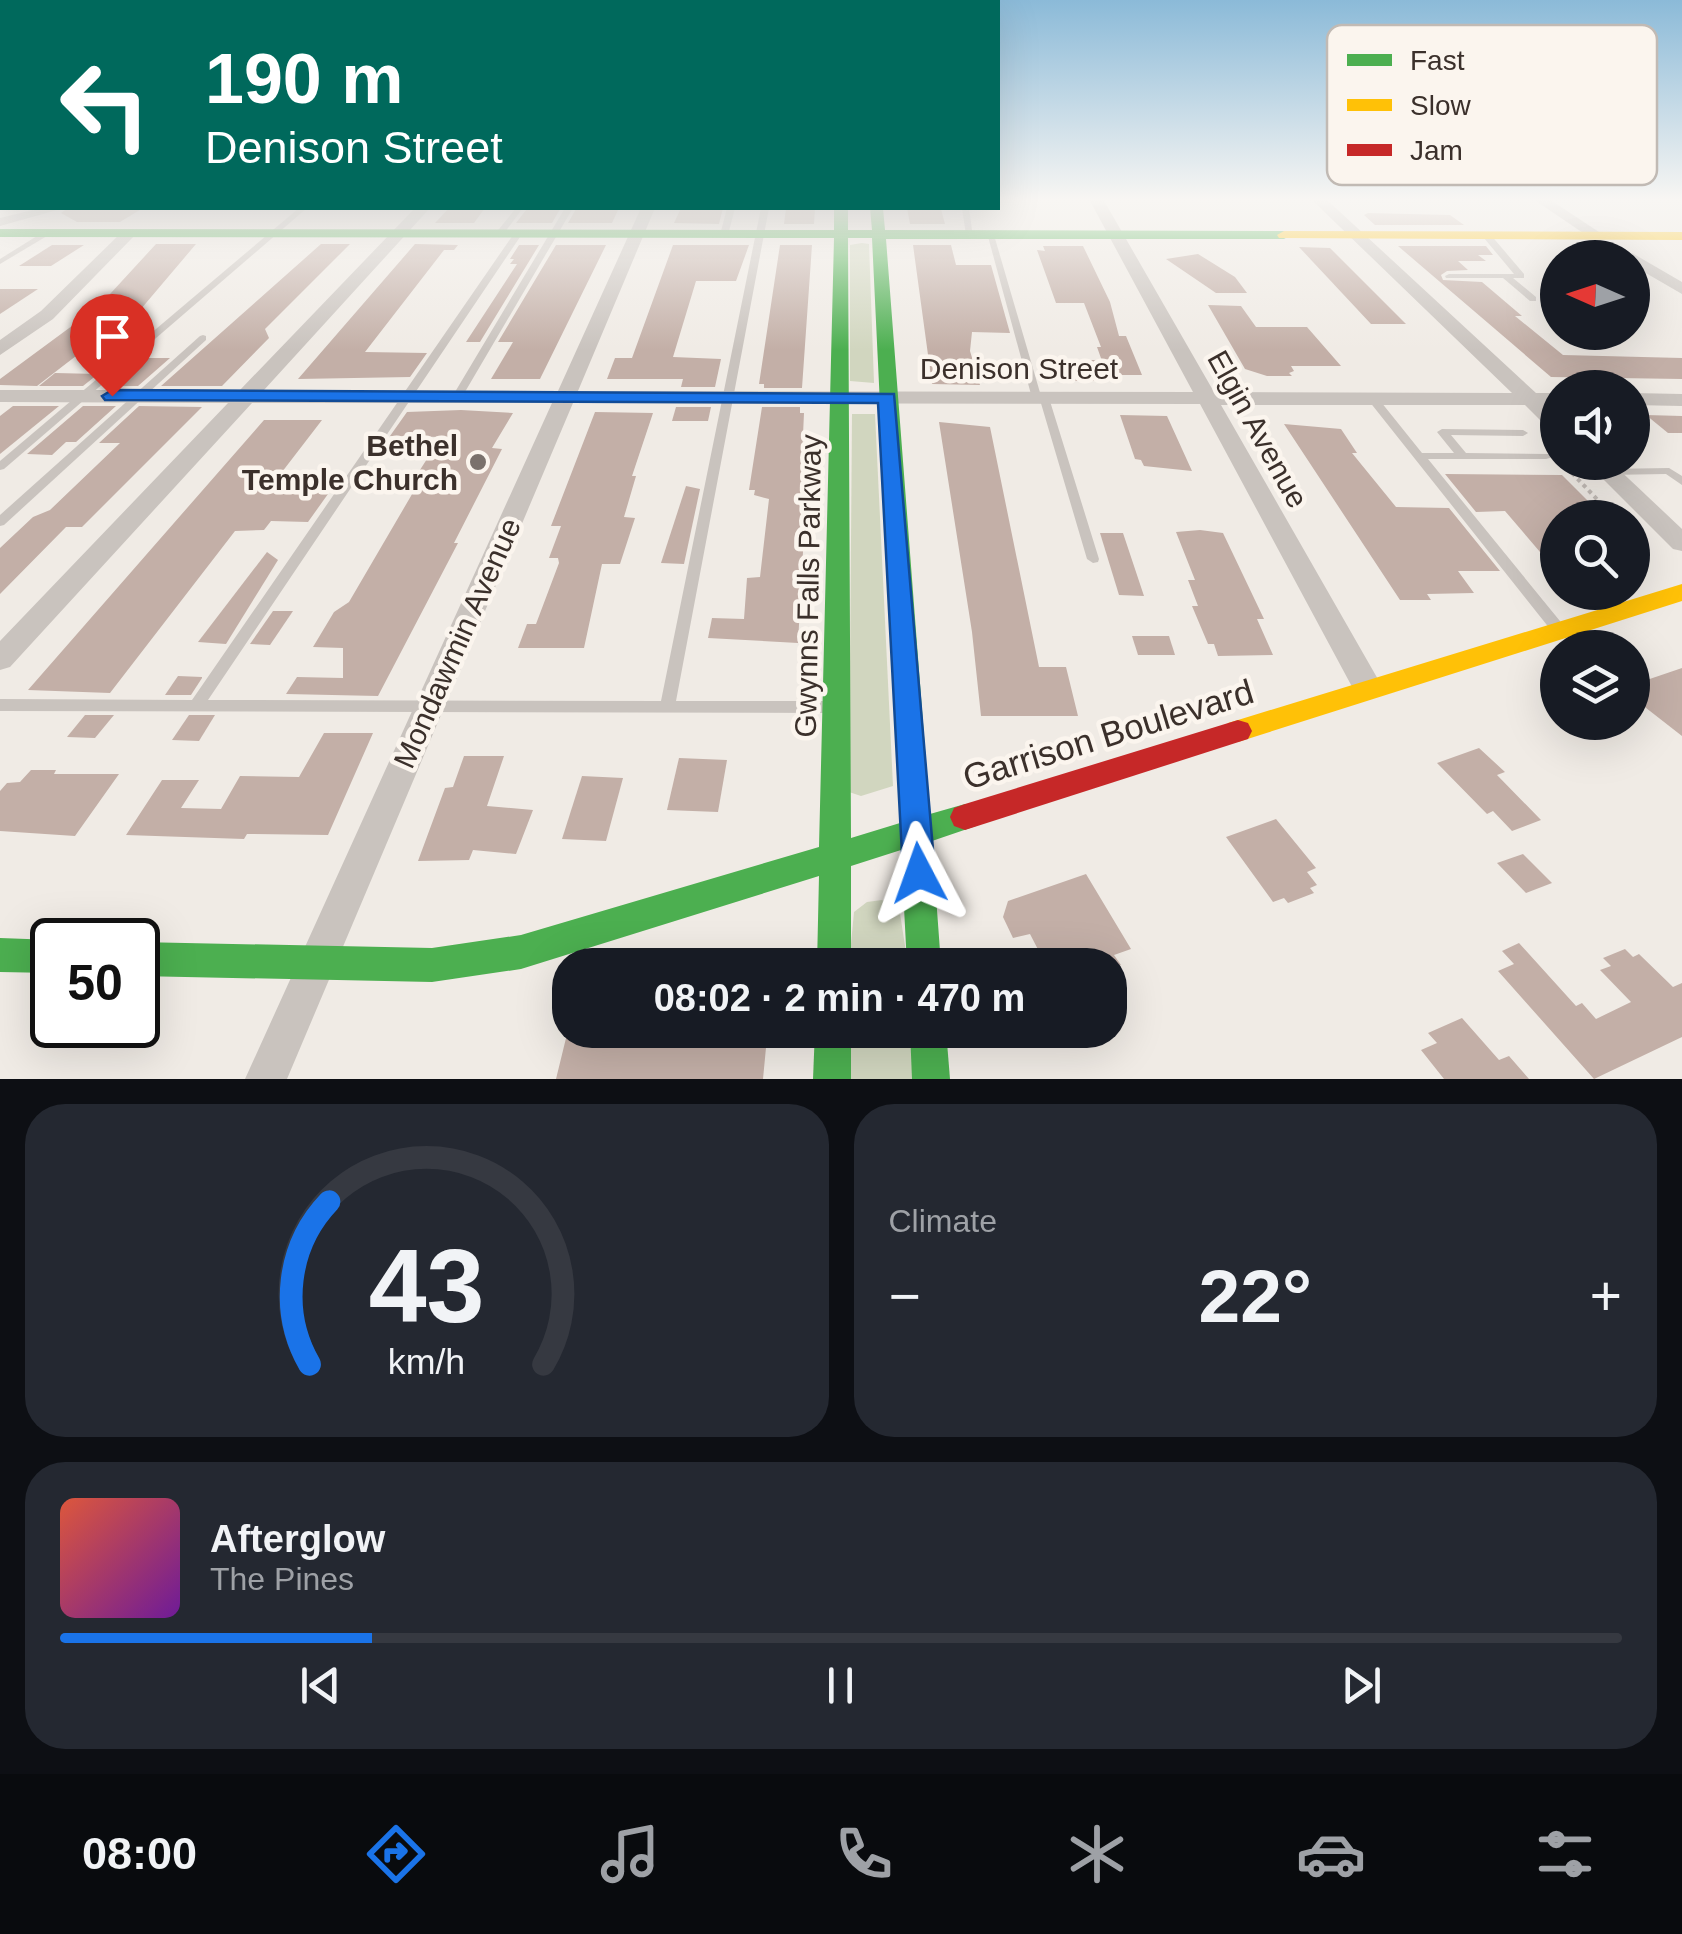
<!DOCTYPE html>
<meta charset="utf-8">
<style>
:root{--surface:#171b24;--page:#242831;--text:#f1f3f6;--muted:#9ea1a6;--line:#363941;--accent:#1a73e8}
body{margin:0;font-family:Helvetica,sans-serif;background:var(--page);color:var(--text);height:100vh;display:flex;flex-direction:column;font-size:38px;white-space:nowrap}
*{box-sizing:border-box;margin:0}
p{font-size:32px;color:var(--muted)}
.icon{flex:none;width:55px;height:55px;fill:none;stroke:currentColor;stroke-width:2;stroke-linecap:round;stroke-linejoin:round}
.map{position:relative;height:1079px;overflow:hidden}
.side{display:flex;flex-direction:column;gap:25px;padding:25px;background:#0d0f14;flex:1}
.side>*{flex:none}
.guide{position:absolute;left:0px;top:0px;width:1000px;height:210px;box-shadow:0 10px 40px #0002;background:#00695c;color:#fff;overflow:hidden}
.needle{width:65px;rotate:273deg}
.buttons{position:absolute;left:1540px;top:240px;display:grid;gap:20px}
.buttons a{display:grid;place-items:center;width:110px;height:110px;border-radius:50%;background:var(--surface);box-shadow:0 10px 40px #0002;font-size:50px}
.speed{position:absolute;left:30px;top:918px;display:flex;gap:20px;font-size:50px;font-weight:700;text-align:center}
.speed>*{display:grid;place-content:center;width:130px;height:130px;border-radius:50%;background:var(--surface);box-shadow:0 10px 40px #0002;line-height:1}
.speed .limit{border:5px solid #111;border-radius:15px;background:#fff;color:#111}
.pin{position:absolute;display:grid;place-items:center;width:85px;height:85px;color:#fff;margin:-102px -42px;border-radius:50% 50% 50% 0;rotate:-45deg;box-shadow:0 0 10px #0007}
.pin .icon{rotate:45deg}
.me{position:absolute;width:110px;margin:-55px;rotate:356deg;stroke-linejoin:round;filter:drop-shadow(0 0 8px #0008)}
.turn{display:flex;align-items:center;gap:35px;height:210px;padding:0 40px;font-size:45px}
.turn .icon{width:130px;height:130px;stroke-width:2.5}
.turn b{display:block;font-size:70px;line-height:85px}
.big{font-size:75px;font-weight:800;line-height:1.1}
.side .card{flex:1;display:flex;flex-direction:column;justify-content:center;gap:15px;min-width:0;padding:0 35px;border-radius:40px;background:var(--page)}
.side .dial{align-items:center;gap:0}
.dial svg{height:260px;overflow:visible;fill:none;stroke:var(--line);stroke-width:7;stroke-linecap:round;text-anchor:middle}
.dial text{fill:var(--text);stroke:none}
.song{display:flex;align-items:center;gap:30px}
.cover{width:120px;height:120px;border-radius:15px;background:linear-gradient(135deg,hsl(10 70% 55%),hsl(280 70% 35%))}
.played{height:10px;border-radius:5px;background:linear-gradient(90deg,var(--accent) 20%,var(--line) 20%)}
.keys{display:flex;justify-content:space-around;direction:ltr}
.heat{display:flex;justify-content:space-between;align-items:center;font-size:55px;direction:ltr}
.side .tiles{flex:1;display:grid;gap:25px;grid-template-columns:1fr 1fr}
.card:last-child{grid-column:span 2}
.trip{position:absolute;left:552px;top:948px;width:575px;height:100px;border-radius:40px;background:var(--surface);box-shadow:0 10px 40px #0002;font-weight:800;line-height:100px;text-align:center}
.dock{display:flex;height:160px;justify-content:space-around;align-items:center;background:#090b0e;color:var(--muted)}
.dock .icon{width:70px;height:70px}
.dock .current{color:var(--accent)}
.dock b{font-size:45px;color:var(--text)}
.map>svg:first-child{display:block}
.green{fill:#d1d6bf}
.building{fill:#c3afa7}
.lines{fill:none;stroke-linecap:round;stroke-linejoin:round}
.path{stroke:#c2bbb6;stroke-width:4;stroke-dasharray:4 4;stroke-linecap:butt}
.lane{fill:#c9c3be;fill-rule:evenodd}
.street{fill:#c9c3be;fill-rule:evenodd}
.fast{fill:#4caf50;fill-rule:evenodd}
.slow{fill:#ffc107;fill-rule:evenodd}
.jam{fill:#c62828;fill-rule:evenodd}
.route{fill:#1a73e8;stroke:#114b97;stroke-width:2.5}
.poi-dot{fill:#7a716c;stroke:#fbf5ee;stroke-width:4}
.labels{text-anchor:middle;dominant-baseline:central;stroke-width:9;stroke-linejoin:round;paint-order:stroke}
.street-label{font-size:30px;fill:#3b302b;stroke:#fbf5ee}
.poi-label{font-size:30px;font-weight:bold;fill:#3b302b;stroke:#fbf5ee;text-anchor:end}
.near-street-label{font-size:35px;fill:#3b302b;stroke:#fbf5ee}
.key{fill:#fbf5ee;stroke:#c1bab4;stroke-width:2.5}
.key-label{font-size:28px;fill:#3b302b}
</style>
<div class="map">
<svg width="1682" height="1079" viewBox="0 0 1682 1079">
<rect width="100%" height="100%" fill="#f0ebe5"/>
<g class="green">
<polygon points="862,243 869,244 874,383 850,381 850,245"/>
<polygon points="852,414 875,414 893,786 861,796 849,792"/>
<polygon points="882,900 899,907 908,965 849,965 854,912 867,902"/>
<polygon points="849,1030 911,1030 914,1079 850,1079"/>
</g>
<g class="building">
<polygon points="68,208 143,208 120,222 77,222 61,213"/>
<polygon points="449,208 485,208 474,223 435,223"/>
<polygon points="619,208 612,223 568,223 576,209"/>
<polygon points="681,208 723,208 719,224 674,223"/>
<polygon points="786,208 815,208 814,224 784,224"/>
<polygon points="907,208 941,209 945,224 910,224"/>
<polygon points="543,209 560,209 552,223 516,223 526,210"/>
<polygon points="1368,213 1450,215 1464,225 1375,225 1364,215"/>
<polygon points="156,244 196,244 124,329 111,329 37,386 0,385 0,379 99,306"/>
<polygon points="321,244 350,244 265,329 269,338 222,386 161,386"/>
<polygon points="415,244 458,245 454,250 444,250 365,352 427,353 410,377 298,379"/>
<polygon points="52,245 84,245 51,266 19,266"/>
<polygon points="519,245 539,245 480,342 466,342 517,264 510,264 514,259 510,259"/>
<polygon points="556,245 606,245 540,379 491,379 513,342 498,342"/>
<polygon points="673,245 749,245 736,281 696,281 673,357 721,359 715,387 681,387 683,379 607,379 615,358 632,358"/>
<polygon points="780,245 812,245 802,388 764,388 764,384 759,384"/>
<polygon points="913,245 951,245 956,265 991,265 1010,333 972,332 970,351 980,385 932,384"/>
<polygon points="1043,246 1083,246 1110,302 1119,336 1126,336 1142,375 1107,375 1097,347 1101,347 1084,303 1056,303 1037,250 1045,251"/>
<polygon points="1398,246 1486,246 1493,255 1478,255 1486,261 1458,261 1468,270 1447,271 1441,275 1443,280 1482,282 1522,316 1515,316 1563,355 1682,358 1682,379 1551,377"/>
<polygon points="1299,247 1330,248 1406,324 1371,324"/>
<polygon points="1198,254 1235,277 1247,293 1216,293 1166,259"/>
<polygon points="0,289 38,289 0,314"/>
<polygon points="1208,305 1241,306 1256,327 1307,327 1341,366 1291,366 1294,371 1289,373 1292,376 1267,376 1245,369"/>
<polygon points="139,358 170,358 138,386 106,386"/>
<polygon points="1067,360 1101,360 1110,381 1074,381"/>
<polygon points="55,373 98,374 83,386 39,386"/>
<polygon points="13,406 59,406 0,454 0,416"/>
<polygon points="83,406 116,406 76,442 66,442 52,455 27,454"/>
<polygon points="139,406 202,407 82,527 66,527 0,594 0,548 33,517 50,510 120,443 99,443"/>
<polygon points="676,407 711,407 708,421 672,421"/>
<polygon points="762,407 800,407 800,413 804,413 801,479 807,479 798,643 708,638 712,618 744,619 747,578 760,577 769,499 754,495 755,490 749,490"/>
<polygon points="461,410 513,413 492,448 502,449 454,543 458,543 378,696 286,694 297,677 343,678 343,648 313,647 334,612 349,602 418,484 411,484 441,437 390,436 407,412"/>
<polygon points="595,412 653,413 632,476 636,476 624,517 635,518 620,564 602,564 584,648 518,648 527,624 536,624 559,563 558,558 549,558 561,526 551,526"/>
<polygon points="1120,415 1167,416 1192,471 1144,466 1141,460 1135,459"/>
<polygon points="1646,415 1682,416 1682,433 1668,433"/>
<polygon points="264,420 322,420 282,472 343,473 308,522 271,521 264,530 235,531 110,693 28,690"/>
<polygon points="939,422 990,427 1039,667 1066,667 1078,716 981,716 972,632"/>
<polygon points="1284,424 1341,429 1357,453 1352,453 1396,507 1449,508 1500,571 1458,571 1474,593 1427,594 1431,600 1400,600"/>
<polygon points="1445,474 1562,475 1599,512 1569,512 1574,518 1558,518 1558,552 1540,552 1505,511 1476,512"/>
<polygon points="686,486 700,489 684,564 661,563"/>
<polygon points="1200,530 1223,533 1264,619 1257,619 1273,655 1218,656 1214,644 1208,644 1192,606 1198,606 1188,580 1195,580 1176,532"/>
<polygon points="1100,533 1123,533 1144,596 1119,595"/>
<polygon points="267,552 278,560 226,644 198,642"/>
<polygon points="273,611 293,611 270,645 250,644"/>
<polygon points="1132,636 1169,636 1175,655 1138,655"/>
<polygon points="1682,668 1682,736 1632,697 1632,685"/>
<polygon points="178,676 202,677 202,678 191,695 165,695"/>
<polygon points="85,715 114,715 95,738 67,737"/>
<polygon points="189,715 215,715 199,741 172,740"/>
<polygon points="324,733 373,733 328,835 247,834 244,839 126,835 162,780 199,780 181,808 221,809 240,776 299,777"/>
<polygon points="1479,748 1505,772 1497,775 1541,820 1512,831 1493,811 1487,814 1437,763"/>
<polygon points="464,756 504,756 487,806 533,810 516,854 473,850 469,860 418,861 445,788 453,787"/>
<polygon points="679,758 727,760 718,812 667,810"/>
<polygon points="31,770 56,770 54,774 119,774 75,836 0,831 0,791 7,783 20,782"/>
<polygon points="582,776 623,778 606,841 562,839"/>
<polygon points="1276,819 1316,868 1307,872 1317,885 1310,888 1314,893 1288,903 1284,898 1273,902 1226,837"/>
<polygon points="1523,854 1552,883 1526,893 1497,863"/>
<polygon points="1086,874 1131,949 1114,955 1121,965 1046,965 1030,934 1013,938 1003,917 1008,901"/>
<polygon points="1519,943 1576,1006 1582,1003 1596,1019 1631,1002 1600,970 1611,966 1603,958 1625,949 1633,957 1639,954 1673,987 1682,983 1682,1037 1594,1079 1498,971 1514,964 1502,951"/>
<polygon points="1462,1018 1499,1060 1509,1056 1529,1079 1444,1079 1421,1050 1437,1043 1428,1033"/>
<polygon points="568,1030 747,1030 746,1037 767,1037 763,1079 556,1079"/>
</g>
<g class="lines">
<polyline class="path" points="1572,473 1615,518"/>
<g class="lane">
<polygon points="299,208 307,208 4,469 0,470 0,461"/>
<polygon points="516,208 523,208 502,236 496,236 495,234"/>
<polygon points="565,208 573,208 462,397 461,399 453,399 452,397"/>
<polygon points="727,208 735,208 728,235 724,237 720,235"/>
<polygon points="761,208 769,208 676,701 829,701 834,703 837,707 834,711 829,713 0,711 0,699 192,700 515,232 518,232 522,234 208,700 661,701"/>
<polygon points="962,208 969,208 973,237 966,235"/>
<polygon points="45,231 52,233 0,264 0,259"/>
<polygon points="987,233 994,235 1041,396 1048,396 1049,398 1099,559 1098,562 1093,563 1087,559 1040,400 1033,400 1032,398"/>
<polygon points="1484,234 1490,234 1524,274 1524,278 1513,278 1536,297 1536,301 1530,301 1503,278 1446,278 1445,276 1449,274 1514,274 1484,238"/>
<polygon points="203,335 206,336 206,340 4,525 0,526 0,515 200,336"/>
<polygon points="1373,396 1377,397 1422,453 1454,453 1437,432 1442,429 1523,430 1528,433 1523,436 1451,435 1466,453 1550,454 1552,456 1550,458 1546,459 1428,459 1564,626 1566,630 1564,634 1554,634 1369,401 1368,399"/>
<polygon points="1669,468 1682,476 1682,485 1666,474 1607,475 1601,472 1607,469"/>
</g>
<g class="street">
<polygon points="1089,199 1103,199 1214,392 1512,393 1311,199 1326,199 1536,393 1558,393 1558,405 1549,405 1558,413 1558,431 1550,430 1525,405 1221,405 1383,688 1379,696 1368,699 1357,696 1200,404 573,403 287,1079 245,1079 552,403 252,403 10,667 0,670 0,641 228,403 0,402 0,390 240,390 415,208 430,208 264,390 558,391 641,208 655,208 578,391 1193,392"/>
<polygon points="1533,199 1549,199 1605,236 1592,239"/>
<polygon points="41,208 64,208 0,226 0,218"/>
<polygon points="124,230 137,233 53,319 0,355 0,340 41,311"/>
<polygon points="1632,253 1682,282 1682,294 1632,265 1632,258 1624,258"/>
<polygon points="1632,393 1682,394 1682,406 1632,405"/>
<polygon points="1586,462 1611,462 1682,529 1682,551 1673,549"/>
</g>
<g class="fast">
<path d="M 834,208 L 848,208 L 848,230 L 872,230 L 870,208 L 883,208 L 885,230 L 1284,231 L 1291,235 L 1284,239 L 886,239 L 930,814 L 965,804 L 976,808 L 980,817 L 976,826 L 932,841 L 941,965 L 907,965 L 901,850 L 851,866 L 851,965 L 817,965 L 819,876 L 521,969 L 432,982 L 138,976 L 138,942 L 432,948 L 521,935 L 819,847 L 834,238 L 0,237 L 0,229 L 834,230 ZM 848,238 L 872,238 L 900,823 L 851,838 Z"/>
<polygon points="0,938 54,940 52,973 0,972"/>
<polygon points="815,1030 851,1030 851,1079 813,1079"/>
<polygon points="910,1030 946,1030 950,1079 912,1079"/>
</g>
<g class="slow">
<polygon points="1284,231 1682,232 1682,240 1279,238 1277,235"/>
<polygon points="1682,584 1682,601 1238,742 1228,739 1224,731 1228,723 1238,720"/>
</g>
<polygon class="jam" points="1238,720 1248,723 1252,731 1248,739 965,830 954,826 950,817 954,808 965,804"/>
</g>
<linearGradient id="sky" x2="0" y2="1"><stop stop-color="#8bbad8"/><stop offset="0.57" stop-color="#f8f6f3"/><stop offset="1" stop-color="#f8f6f3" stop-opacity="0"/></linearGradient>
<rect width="1682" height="350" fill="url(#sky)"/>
<polygon class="route" points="112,390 894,394 935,873 930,883 919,888 907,883 903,873 878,403 105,400 102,396"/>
<circle class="poi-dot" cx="478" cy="462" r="10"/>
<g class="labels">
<g class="street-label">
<text x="1019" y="368">Denison Street</text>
<text transform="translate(1258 429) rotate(61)">Elgin Avenue</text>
<text transform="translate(808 586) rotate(-89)">Gwynns Falls Parkway</text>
<text transform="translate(457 643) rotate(-66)">Mondawmin Avenue</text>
</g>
<g class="poi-label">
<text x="458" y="445">Bethel<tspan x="458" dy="34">Temple Church</tspan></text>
</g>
<g class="near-street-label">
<text transform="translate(1108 734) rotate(-17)">Garrison Boulevard</text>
</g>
</g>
<rect x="1327" y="25" width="330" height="160" rx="15" class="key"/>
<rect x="1347" y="54" width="45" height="12" fill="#4caf50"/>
<rect x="1347" y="99" width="45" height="12" fill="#ffc107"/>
<rect x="1347" y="144" width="45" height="12" fill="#c62828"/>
<g class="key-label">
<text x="1410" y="70">Fast</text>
<text x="1410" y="115">Slow</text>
<text x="1410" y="160">Jam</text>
</g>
</svg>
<div class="buttons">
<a><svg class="needle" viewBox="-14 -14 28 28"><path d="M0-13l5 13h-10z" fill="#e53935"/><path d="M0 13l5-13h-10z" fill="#9ea1a6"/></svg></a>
<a><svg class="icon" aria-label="sound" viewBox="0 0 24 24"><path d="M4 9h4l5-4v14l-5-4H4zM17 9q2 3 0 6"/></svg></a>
<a><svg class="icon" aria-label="search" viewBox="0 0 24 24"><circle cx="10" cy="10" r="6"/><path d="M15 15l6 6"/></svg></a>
<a><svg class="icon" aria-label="layers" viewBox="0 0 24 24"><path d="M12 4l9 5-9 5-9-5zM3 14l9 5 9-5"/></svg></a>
</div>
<div class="speed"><div class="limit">50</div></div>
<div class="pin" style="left:112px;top:396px;background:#d93025"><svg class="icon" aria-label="arrive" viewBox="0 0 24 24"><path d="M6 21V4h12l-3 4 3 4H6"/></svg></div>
<svg class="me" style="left:919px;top:873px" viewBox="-20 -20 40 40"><path d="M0-17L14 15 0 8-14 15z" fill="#1a73e8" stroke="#fff" stroke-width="4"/></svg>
<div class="trip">08:02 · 2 min · 470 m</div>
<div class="guide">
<div class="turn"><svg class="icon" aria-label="left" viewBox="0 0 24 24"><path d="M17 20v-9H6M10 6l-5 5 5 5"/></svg><div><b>190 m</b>Denison Street</div></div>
</div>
</div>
<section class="side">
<div class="tiles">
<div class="card dial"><svg viewBox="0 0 100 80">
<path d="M14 69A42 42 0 1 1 86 69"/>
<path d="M14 69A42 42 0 0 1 20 19" stroke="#1a73e8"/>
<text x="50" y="56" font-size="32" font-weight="700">43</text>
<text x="50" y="72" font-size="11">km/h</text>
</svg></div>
<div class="card"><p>Climate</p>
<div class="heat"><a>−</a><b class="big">22°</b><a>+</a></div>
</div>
<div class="card">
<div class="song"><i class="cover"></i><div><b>Afterglow</b><p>The Pines</p></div></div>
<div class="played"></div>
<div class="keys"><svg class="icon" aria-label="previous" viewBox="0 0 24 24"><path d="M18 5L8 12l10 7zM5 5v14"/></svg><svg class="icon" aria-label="pause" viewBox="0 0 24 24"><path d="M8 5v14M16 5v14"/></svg><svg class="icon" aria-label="next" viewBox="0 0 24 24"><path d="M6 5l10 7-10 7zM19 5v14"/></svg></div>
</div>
</div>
</section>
<nav class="dock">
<b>08:00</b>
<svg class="icon current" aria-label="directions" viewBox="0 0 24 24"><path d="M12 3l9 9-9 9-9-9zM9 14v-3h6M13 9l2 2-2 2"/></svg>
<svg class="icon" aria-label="music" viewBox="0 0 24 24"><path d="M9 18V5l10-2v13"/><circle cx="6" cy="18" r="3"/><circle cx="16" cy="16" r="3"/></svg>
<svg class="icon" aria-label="phone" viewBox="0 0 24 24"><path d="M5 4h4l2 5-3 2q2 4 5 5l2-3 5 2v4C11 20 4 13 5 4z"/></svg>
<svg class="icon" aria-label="climate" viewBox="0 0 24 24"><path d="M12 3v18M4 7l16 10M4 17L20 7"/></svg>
<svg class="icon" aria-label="car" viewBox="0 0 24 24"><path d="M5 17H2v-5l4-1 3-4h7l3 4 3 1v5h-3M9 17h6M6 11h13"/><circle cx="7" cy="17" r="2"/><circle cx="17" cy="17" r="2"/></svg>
<svg class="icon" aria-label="filters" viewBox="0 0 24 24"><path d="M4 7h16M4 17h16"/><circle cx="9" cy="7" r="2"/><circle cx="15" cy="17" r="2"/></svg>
</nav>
